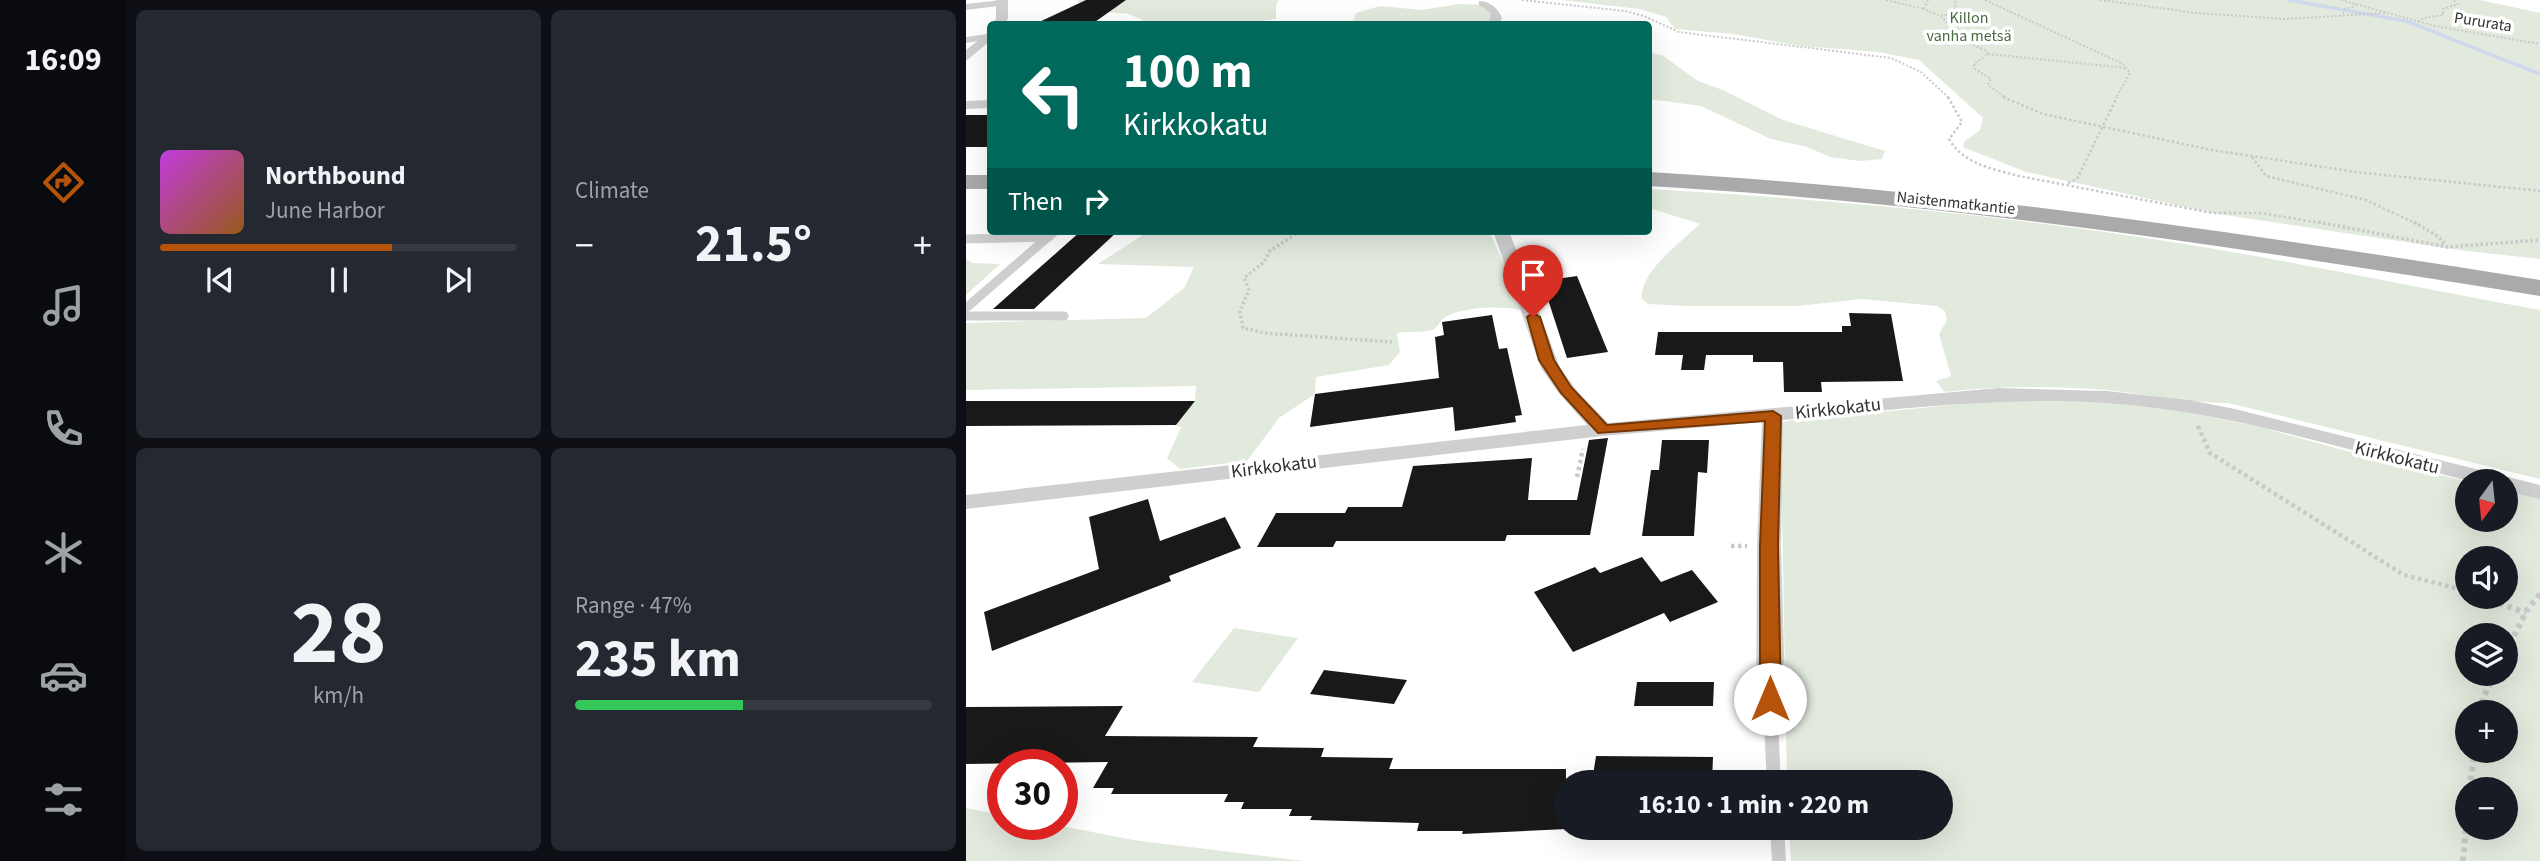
<!DOCTYPE html>
<meta charset="utf-8">
<style>
:root{--surface:#171b24;--page:#242831;--text:#f1f3f6;--muted:#9ea1a6;--line:#363941;--accent:#b45309}
body{margin:0;font-family:"Source Sans 3",sans-serif;background:var(--page);color:var(--text);height:100vh;display:flex;flex-direction:column;font-size:26px;white-space:nowrap}
*{box-sizing:border-box;margin:0}
p{font-size:23px;color:var(--muted)}
.icon{flex:none;width:38px;height:38px;fill:none;stroke:currentColor;stroke-width:2;stroke-linecap:round;stroke-linejoin:round}
.map{position:relative;flex:1;overflow:hidden}
.details{display:flex;flex-direction:column;gap:10px;padding:10px;background:#0d0f14;width:840px}
.details>*{flex:none}
.hud{position:absolute;left:21px;top:21px;width:665px;height:214px;border-radius:7px;box-shadow:0 7px 28px #0002;background:#00695c;color:#fff;overflow:hidden}
.needle{width:46px;rotate:195deg}
.buttons{position:absolute;left:1489px;top:469px;display:grid;gap:14px}
.buttons a{display:grid;place-items:center;width:63px;height:63px;border-radius:50%;background:var(--surface);box-shadow:0 7px 28px #0002;font-size:35px}
.speed{position:absolute;left:21px;top:749px;display:flex;gap:14px;font-size:35px;font-weight:700;text-align:center}
.speed>*{display:grid;place-content:center;width:91px;height:91px;border-radius:50%;background:var(--surface);box-shadow:0 7px 28px #0002;line-height:1}
.speed .limit{border:10px solid #d22;background:#fff;color:#111}
.pin{position:absolute;display:grid;place-items:center;width:60px;height:60px;color:#fff;margin:-72px -30px;border-radius:50% 50% 50% 0;rotate:-45deg;box-shadow:0 0 7px #0007}
.pin .icon{rotate:45deg}
.me{position:absolute;width:77px;margin:-38px;rotate:0deg;stroke-linejoin:round;filter:drop-shadow(0 0 5px #0008)}
.turn{display:flex;align-items:center;gap:24px;height:147px;padding:0 21px;font-size:32px}
.turn .icon{width:91px;height:91px;stroke-width:2.5}
.turn b{display:block;font-size:49px;line-height:60px}
.then{display:flex;align-items:center;height:66px;padding:0 21px;background:#0003;gap:14px;font-size:26px}
.big{font-size:52px;font-weight:700;line-height:1.1}
.details .card{flex:1;display:flex;flex-direction:column;justify-content:center;gap:10px;min-width:0;padding:0 24px;border-radius:10px;background:var(--page)}
.details .dial{align-items:center;gap:0}
.dial b{font-size:91px;line-height:1}
.song{display:flex;align-items:center;gap:21px}
.cover{width:84px;height:84px;border-radius:10px;background:linear-gradient(135deg,hsl(290 70% 55%),hsl(30 70% 35%))}
.played{height:7px;border-radius:4px;background:linear-gradient(90deg,var(--accent) 65%,var(--line) 65%)}
.keys{display:flex;justify-content:space-around;direction:ltr}
.heat{display:flex;justify-content:space-between;align-items:center;font-size:38px;direction:ltr}
.charge{height:10px;border-radius:5px;background:linear-gradient(90deg,#34c759 47%,var(--line) 0)}
.details .tiles{flex:1;display:grid;gap:10px;grid-template-columns:repeat(2,1fr)}
.trip{position:absolute;left:588px;top:770px;width:399px;height:70px;border-radius:35px;background:var(--surface);box-shadow:0 7px 28px #0002;font-weight:700;line-height:70px;text-align:center}
main{display:flex;flex:1;min-height:0}
.dock{display:flex;flex-direction:column;width:126px;justify-content:space-around;align-items:center;background:#090b0e;color:var(--muted)}
.dock .icon{width:49px;height:49px}
.dock .on{color:var(--accent)}
.dock b{font-size:32px;color:var(--text)}
.map>svg:first-child{display:block}
.green{fill:#e2eade;fill-rule:evenodd}
.lines{fill:none;stroke-linecap:round;stroke-linejoin:round}
.stream{stroke:#cfd9ec;stroke-width:3.5}
.building{fill:#191919}
.path-far4{stroke:#c9c9c9;stroke-width:2;stroke-dasharray:2 2;stroke-linecap:butt}
.path-far3{stroke:#c9c9c9;stroke-width:2.5;stroke-dasharray:2.5 2.5;stroke-linecap:butt}
.path-far2{stroke:#c9c9c9;stroke-width:3.5;stroke-dasharray:2.5 2.5;stroke-linecap:butt}
.path-far1{stroke:#c9c9c9;stroke-width:4.5;stroke-dasharray:3.5 3.5;stroke-linecap:butt}
.path{stroke:#c9c9c9;stroke-width:6;stroke-dasharray:4.5 4.5;stroke-linecap:butt}
.service-far1{stroke:#cfcfcf;stroke-width:9}
.service{stroke:#cfcfcf;stroke-width:14}
.minor{fill:#cfcfcf;fill-rule:evenodd}
.tertiary{fill:#cfcfcf;fill-rule:evenodd}
.primary{fill:#aaa;fill-rule:evenodd}
.route{fill:#b45309;stroke:#753606;stroke-width:2}
.labels{text-anchor:middle;dominant-baseline:central;stroke-width:7;stroke-linejoin:round;paint-order:stroke}
.far-park-label{font-size:16px;fill:#4a6c41;stroke:#fff}
.far-street-label{font-size:16px;fill:#323232;stroke:#fff}
.street-label{font-size:19px;fill:#323232;stroke:#fff}
</style>
<main>
<nav class="dock">
<b>16:09</b>
<svg class="icon on" aria-label="directions" viewBox="0 0 24 24"><path d="M12 3l9 9-9 9-9-9zM9 14v-3h6M13 9l2 2-2 2"/></svg>
<svg class="icon" aria-label="music" viewBox="0 0 24 24"><path d="M9 18V5l10-2v13"/><circle cx="6" cy="18" r="3"/><circle cx="16" cy="16" r="3"/></svg>
<svg class="icon" aria-label="phone" viewBox="0 0 24 24"><path d="M5 4h4l2 5-3 2q2 4 5 5l2-3 5 2v4C11 20 4 13 5 4z"/></svg>
<svg class="icon" aria-label="climate" viewBox="0 0 24 24"><path d="M12 3v18M4 7l16 10M4 17L20 7"/></svg>
<svg class="icon" aria-label="car" viewBox="0 0 24 24"><path d="M5 17H2v-5l4-1 3-4h7l3 4 3 1v5h-3M9 17h6M6 11h13"/><circle cx="7" cy="17" r="2"/><circle cx="17" cy="17" r="2"/></svg>
<svg class="icon" aria-label="filters" viewBox="0 0 24 24"><path d="M4 7h16M4 17h16"/><circle cx="9" cy="7" r="2"/><circle cx="15" cy="17" r="2"/></svg>
</nav>
<section class="details">
<div class="tiles">
<div class="card">
<div class="song"><i class="cover"></i><div><b>Northbound</b><p>June Harbor</p></div></div>
<div class="played"></div>
<div class="keys"><svg class="icon" aria-label="previous" viewBox="0 0 24 24"><path d="M18 5L8 12l10 7zM5 5v14"/></svg><svg class="icon" aria-label="pause" viewBox="0 0 24 24"><path d="M8 5v14M16 5v14"/></svg><svg class="icon" aria-label="next" viewBox="0 0 24 24"><path d="M6 5l10 7-10 7zM19 5v14"/></svg></div>
</div>
<div class="card"><p>Climate</p>
<div class="heat"><a>−</a><b class="big">21.5°</b><a>+</a></div>
</div>
<div class="card dial"><b>28</b><p>km/h</p></div>
<div class="card"><p>Range · 47%</p><b class="big">235 km</b><div class="charge"></div></div>
</div>
</section>
<div class="map">
<svg width="1574" height="861" viewBox="0 0 1574 861">
<rect width="100%" height="100%" fill="#fff"/>
<g class="green">
<polygon points="111,0 313,0 310,5 310,19 267,24 170,24 177,20 162,14 119,10"/>
<polygon points="594,0 1514,0 1574,13 1574,259 1493,250 1252,214 1060,172 997,147 999,141 1014,130 1017,118 953,60 912,52 834,46 767,34 709,29 700,17 674,9"/>
<polygon points="493,4 518,5 525,11 526,24 387,22 390,13 414,6 456,10"/>
<polygon points="683,53 696,55 732,81 757,90 817,120 919,151 916,159 894,161 864,157 841,147 805,139 735,106 683,99"/>
<path d="M 683,189 C 837,198 993,211 1146,233 C 1290,253 1432,284 1574,310 L 1574,479 L 1262,403 C 1217,403 1173,392 1128,389 C 1079,386 1028,386 979,392 L 970,381 L 985,376 L 973,334 L 981,320 L 979,311 L 970,306 L 896,299 L 832,306 L 720,306 L 682,304 L 676,299 C 673,272 715,242 734,224 L 683,208 Z"/>
<path d="M 183,231 L 523,231 L 546,281 L 555,310 C 535,306 498,306 480,317 C 474,320 473,326 468,329 C 462,333 442,331 431,333 L 434,352 L 423,365 L 350,377 L 349,394 L 313,418 L 281,461 L 214,469 L 201,458 L 215,428 L 210,425 L 229,401 L 230,386 L 0,390 L 0,323 L 180,318 L 218,288 L 228,267 L 132,264 Z"/>
<polygon points="0,259 6,263 34,264 0,295"/>
<path d="M 1048,399 L 1182,404 L 1294,427 L 1435,466 L 1501,481 L 1502,520 L 1540,520 L 1540,490 L 1574,498 L 1574,861 L 825,861 L 823,828 L 975,828 L 975,782 L 821,782 L 816,514 L 811,431 L 813,424 L 820,421 ZM 1502,558 L 1540,558 L 1540,597 L 1502,597 ZM 1502,635 L 1540,635 L 1540,674 L 1502,674 ZM 1502,712 L 1540,712 L 1540,751 L 1502,751 ZM 1502,789 L 1540,789 L 1540,828 L 1502,828 Z"/>
<polygon points="268,628 332,638 293,692 226,682"/>
<polygon points="0,808 37,815 37,824 86,824 167,840 338,861 0,861"/>
</g>
<g class="lines">
<polyline class="stream" points="1323,0 1440,21 1574,74"/>
</g>
<g class="building">
<polygon points="120,0 160,0 126,24 69,24"/>
<rect x="0" y="115" width="24" height="32"/>
<polygon points="115,231 152,231 68,309 27,309"/>
<polygon points="611,276 642,352 601,358 576,281"/>
<polygon points="883,313 925,314 937,381 855,382 856,392 818,392 817,362 787,362 787,355 740,355 738,370 715,370 717,355 689,355 692,332 876,332 876,326 885,326"/>
<polygon points="526,315 533,349 541,348 556,415 549,416 550,422 489,431 487,407 344,427 349,394 473,378 469,337 478,335 476,322"/>
<polygon points="0,401 229,401 210,425 0,426"/>
<polygon points="642,438 624,535 541,535 539,541 370,541 367,547 291,547 310,513 379,513 382,507 436,507 447,466 566,458 562,500 611,500 623,440"/>
<polygon points="696,440 743,440 741,473 732,472 728,536 676,536 685,470 693,470"/>
<polygon points="182,499 194,541 259,517 275,548 203,576 205,581 26,651 18,612 133,569 123,517"/>
<polygon points="676,557 695,582 726,570 752,602 704,622 698,613 607,652 568,592 629,567 634,573"/>
<polygon points="358,670 441,680 428,704 344,694"/>
<polygon points="671,682 748,682 747,706 668,706"/>
<polygon points="157,706 139,736 292,737 287,747 358,748 355,757 427,758 423,769 600,769 600,829 496,834 497,831 451,831 453,823 344,820 346,816 323,816 326,809 275,809 278,802 258,802 262,794 145,794 148,788 127,788 142,762 0,764 0,707"/>
<polygon points="630,756 747,757 746,782 626,782"/>
</g>
<g class="lines">
<g class="path-far4">
<polyline points="556,0 659,11 678,16 713,32 925,58 955,72 983,98"/>
<polyline points="920,0 958,9"/>
<polyline points="962,0 958,9 975,16 998,41 1021,51 1022,54 1008,64 1009,69 1025,79 1022,85 1040,98"/>
<polyline points="1019,0 1157,64 1164,73 1150,98"/>
<polyline points="1134,0 1231,13 1320,19 1420,13"/>
<polyline points="1375,0 1469,26 1574,44"/>
<polyline points="1377,14 1379,9 1390,6"/>
<polyline points="975,16 988,13 990,3 987,0"/>
<polyline points="1452,22 1457,18 1477,15 1477,9 1492,4 1487,0"/>
<polyline points="1022,54 1161,68"/>
</g>
<g class="path-far3">
<path d="M 982,97 L 996,122 L 983,139 C 997,164 1027,169 1053,176 L 1246,213 L 1295,213 L 1361,224"/>
<polyline points="1037,97 1077,114 1246,150 1390,172 1574,191"/>
<polyline points="1286,157 1300,176 1400,200 1451,224"/>
<polyline points="1102,183 1111,179 1151,97"/>
</g>
<g class="path-far2">
<polyline points="1352,222 1481,247 1574,240"/>
<polyline points="1448,222 1473,237 1480,246"/>
<polyline points="334,231 304,251 298,262 278,278 283,290 274,311 277,328 299,333 426,342"/>
</g>
<g class="path-far1">
<polyline points="1232,426 1244,453 1438,575 1502,591"/>
<polyline points="611,477 617,449"/>
<polyline points="765,546 781,546"/>
</g>
<g class="path">
<polyline points="1516,597 1560,613"/>
<polyline points="1540,652 1561,610 1574,594"/>
<polyline points="1515,712 1517,698 1529,674"/>
<polyline points="1503,789 1509,751"/>
<polyline points="1497,861 1502,802"/>
</g>
<g class="service-far1">
<polyline points="0,239 83,237"/>
<polyline points="0,308 89,231"/>
<polyline points="0,316 98,316"/>
</g>
<g class="service">
<polyline points="805,724 808,782"/>
<polyline points="811,828 813,861"/>
</g>
<g class="minor">
<polygon points="37,0 42,3 40,5 0,10 0,4"/>
<path d="M 513,1 C 523,0 533,9 536,18 L 533,24 L 523,24 L 525,13 L 513,5 Z"/>
<polygon points="22,34 24,39 0,43 0,37"/>
<polygon points="24,100 24,108 0,109 0,101"/>
<path d="M 527,231 L 543,231 L 594,368 L 612,392 L 642,423 L 1033,388 L 1141,391 L 1223,400 L 1269,409 L 1574,485 L 1574,499 L 1540,491 L 1540,481 L 1503,481 C 1384,451 1263,411 1140,403 C 1032,396 925,410 817,420 L 815,546 L 820,724 L 815,732 L 805,736 L 795,732 L 790,724 L 791,546 L 796,422 L 637,436 L 0,509 L 0,495 L 621,425 L 591,391 L 575,368 Z"/>
</g>
<g class="tertiary">
<polygon points="30,0 42,0 42,18 39,24 27,24 30,18"/>
<polygon points="24,31 24,41 0,61 0,50"/>
</g>
<g class="primary">
<path d="M 682,172 C 982,189 1278,233 1574,280 L 1574,296 C 1278,248 982,203 682,186 Z"/>
<rect x="0" y="175" width="24" height="14"/>
</g>
</g>
<polygon class="route" points="567,313 574,317 588,360 605,387 641,425 807,411 815,416 812,546 815,699 812,705 804,707 797,705 794,699 794,546 799,421 632,433 595,393 573,360 561,317"/>
<g class="labels">
<g class="far-park-label">
<text x="1003" y="18">Killon<tspan x="1003" dy="18">vanha metsä</tspan></text>
</g>
<g class="far-street-label">
<text transform="translate(1517 22) rotate(9)">Pururata</text>
<text transform="translate(990 203) rotate(6)">Naistenmatkantie</text>
</g>
<g class="street-label">
<text transform="translate(872 409) rotate(-6)">Kirkkokatu</text>
<text transform="translate(1431 458) rotate(14)">Kirkkokatu</text>
<text transform="translate(308 467) rotate(-7)">Kirkkokatu</text>
</g>
</g>
</svg>
<div class="buttons">
<a><svg class="needle" viewBox="-14 -14 28 28"><path d="M0-13l5 13h-10z" fill="#e53935"/><path d="M0 13l5-13h-10z" fill="#9ea1a6"/></svg></a>
<a><svg class="icon" aria-label="sound" viewBox="0 0 24 24"><path d="M4 9h4l5-4v14l-5-4H4zM17 9q2 3 0 6"/></svg></a>
<a><svg class="icon" aria-label="layers" viewBox="0 0 24 24"><path d="M12 4l9 5-9 5-9-5zM3 14l9 5 9-5"/></svg></a>
<a>+</a>
<a>−</a>
</div>
<div class="speed"><div class="limit">30</div></div>
<div class="pin" style="left:567px;top:317px;background:#d93025"><svg class="icon" aria-label="arrive" viewBox="0 0 24 24"><path d="M6 21V4h12l-3 4 3 4H6"/></svg></div>
<svg class="me" style="left:804px;top:699px" viewBox="-20 -20 40 40"><circle r="19" fill="#fff"/><path d="M0-13L10 11 0 6-10 11z" fill="#b45309"/></svg>
<div class="trip">16:10 · 1 min · 220 m</div>
<div class="hud">
<div class="turn"><svg class="icon" aria-label="left" viewBox="0 0 24 24"><path d="M17 20v-9H6M10 6l-5 5 5 5"/></svg><div><b>100 m</b>Kirkkokatu</div></div>
<div class="then">Then<svg class="icon" aria-label="right" viewBox="0 0 24 24"><path d="M7 20v-9h11M14 6l5 5-5 5"/></svg></div>
</div>
</div>
</main>
